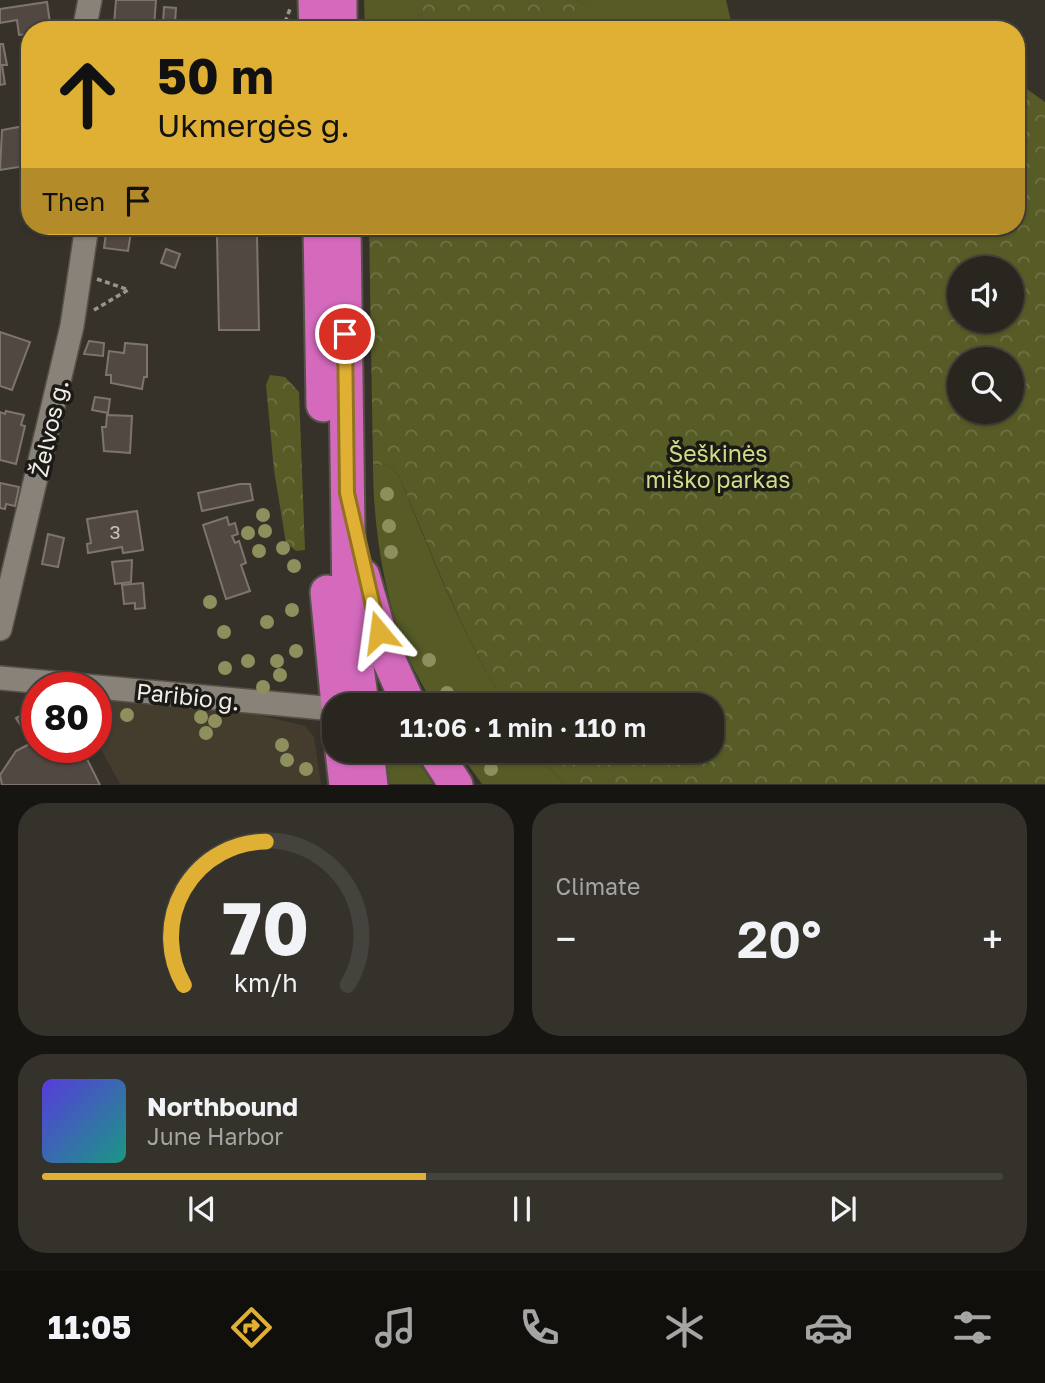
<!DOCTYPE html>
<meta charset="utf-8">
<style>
:root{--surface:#29261f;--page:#35322c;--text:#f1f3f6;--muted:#a5a5a4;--line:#45433d;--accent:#e0b034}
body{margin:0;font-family:"Golos Text",sans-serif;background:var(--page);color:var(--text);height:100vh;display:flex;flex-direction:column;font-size:26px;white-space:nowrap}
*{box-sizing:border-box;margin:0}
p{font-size:23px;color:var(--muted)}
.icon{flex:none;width:38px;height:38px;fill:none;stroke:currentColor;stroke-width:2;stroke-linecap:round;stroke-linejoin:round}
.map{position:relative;height:785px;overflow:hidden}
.panel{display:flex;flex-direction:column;gap:18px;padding:18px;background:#171511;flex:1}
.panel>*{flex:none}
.hud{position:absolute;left:21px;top:21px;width:1004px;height:214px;border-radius:28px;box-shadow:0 2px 5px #0004,0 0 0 2px var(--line);background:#e0b034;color:#111;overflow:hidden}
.buttons{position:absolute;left:947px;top:256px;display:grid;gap:14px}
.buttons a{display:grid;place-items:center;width:77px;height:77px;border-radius:50%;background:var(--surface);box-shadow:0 2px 5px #0004,0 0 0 2px var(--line);font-size:35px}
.speed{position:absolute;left:21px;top:672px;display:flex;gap:14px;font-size:35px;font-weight:700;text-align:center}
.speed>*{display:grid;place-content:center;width:91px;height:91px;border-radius:50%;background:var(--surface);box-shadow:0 2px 5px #0004,0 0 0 2px var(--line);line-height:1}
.speed .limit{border:10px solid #d22;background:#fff;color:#111}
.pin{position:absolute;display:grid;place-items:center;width:60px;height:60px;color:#fff;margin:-30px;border:4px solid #fff;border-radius:50%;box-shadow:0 2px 7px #0007}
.me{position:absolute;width:77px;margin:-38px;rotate:344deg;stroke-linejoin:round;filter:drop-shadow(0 0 5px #0008)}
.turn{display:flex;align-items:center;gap:24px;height:147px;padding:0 21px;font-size:32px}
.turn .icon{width:91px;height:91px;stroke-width:2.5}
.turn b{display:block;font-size:49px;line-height:60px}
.then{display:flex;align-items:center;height:66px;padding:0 21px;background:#0003;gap:14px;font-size:26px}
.big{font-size:52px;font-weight:600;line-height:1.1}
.panel .widget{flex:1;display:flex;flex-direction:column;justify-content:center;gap:10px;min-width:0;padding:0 24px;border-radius:28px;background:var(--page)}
.panel .dial{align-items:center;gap:0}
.dial svg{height:182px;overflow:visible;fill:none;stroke:var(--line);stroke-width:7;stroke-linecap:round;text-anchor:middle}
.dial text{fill:var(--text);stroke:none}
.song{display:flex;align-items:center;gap:21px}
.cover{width:84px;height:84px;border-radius:10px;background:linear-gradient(135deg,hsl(250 70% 55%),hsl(170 70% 35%))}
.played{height:7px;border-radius:4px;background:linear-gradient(90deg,var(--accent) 40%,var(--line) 40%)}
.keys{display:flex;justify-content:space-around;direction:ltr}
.heat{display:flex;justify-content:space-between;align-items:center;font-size:38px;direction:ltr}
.panel .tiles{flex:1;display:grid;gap:18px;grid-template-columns:1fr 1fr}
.widget:last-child{grid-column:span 2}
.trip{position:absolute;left:322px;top:693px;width:402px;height:70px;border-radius:28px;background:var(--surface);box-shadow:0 2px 5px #0004,0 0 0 2px var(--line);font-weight:600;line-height:70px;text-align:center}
.menu{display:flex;height:112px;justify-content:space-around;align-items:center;background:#100f0c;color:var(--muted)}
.menu .icon{width:49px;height:49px}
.menu .current{color:var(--accent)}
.menu b{font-size:32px;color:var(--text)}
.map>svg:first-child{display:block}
.built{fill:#443c2d}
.grass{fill:#575b26}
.forest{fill:url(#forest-crowns);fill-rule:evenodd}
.building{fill:#524842;stroke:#7e746e;stroke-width:2}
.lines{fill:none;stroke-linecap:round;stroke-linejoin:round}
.minor-casing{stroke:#555149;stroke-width:26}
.highway-casing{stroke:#555149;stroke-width:37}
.path{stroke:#99958e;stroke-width:3.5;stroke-dasharray:5 3.5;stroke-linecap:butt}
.minor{stroke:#888278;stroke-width:23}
.highway{stroke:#d56abd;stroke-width:33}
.tree{fill:#8d8f5d}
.route-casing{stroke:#927222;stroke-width:18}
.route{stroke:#e0b034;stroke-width:12}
.labels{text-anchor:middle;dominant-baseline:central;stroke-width:7;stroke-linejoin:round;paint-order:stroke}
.number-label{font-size:19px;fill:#c8c4be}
.street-label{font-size:23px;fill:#f0ede7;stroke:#1c1a16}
.park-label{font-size:23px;fill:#d4db87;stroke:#1c1a16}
</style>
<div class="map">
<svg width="1045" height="785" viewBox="0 0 1045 785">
<defs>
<pattern id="forest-crowns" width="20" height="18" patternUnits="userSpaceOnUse" patternTransform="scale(1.75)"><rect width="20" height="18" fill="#575b26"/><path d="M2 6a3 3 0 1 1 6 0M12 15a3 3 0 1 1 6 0" fill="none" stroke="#6f7346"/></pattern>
</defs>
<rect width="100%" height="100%" fill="#373229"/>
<polygon class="built" points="96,695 199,701 305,726 314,737 321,784 120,784 96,740"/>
<g class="grass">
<polygon points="364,0 425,0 419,12 417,30 365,30"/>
<polygon points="577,0 726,0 733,30 722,30 716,25 684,26 681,30 615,30 615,24"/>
<path d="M 373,464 L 390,466 L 399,476 C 432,556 460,631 506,705 L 434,705 C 425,689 415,673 408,657 C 384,598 373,527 373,464 Z"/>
<polygon points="373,751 412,751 433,784 378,784"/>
<polygon points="458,751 535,751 564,784 482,784"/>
</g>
<g class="forest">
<polygon points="425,0 577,0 616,24 615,30 417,30 419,11"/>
<path d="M 1017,82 L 1045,102 L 1045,784 L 564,784 L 535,751 L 712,751 L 712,705 L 506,705 C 460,631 433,556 399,476 L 390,466 L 373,464 L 369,226 L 1017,226 ZM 959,268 L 1012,268 L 1012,320 L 959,320 ZM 959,359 L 1012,359 L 1012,411 L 959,411 Z"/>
<polygon points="270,375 285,377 299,392 305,550 296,551 286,543 274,470 266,385"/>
</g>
<g class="building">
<polygon points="116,0 156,0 154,27 114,24"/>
<polygon points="47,2 51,30 30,30 30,34 19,35 17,20 0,23 0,9"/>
<polygon points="164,7 176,8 175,23 163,22"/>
<polygon points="0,44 3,44 7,65 2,65 5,84 0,85"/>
<polygon points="24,126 26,137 30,136 30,162 25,163 25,166 0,170 2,130"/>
<polygon points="107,226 123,226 122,231 131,232 128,251 104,248"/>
<polygon points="217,236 257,236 259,330 219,330"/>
<polygon points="166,249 180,254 175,268 161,263"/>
<polygon points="0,332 30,342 12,390 0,386"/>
<polygon points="89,341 104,343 103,356 84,354"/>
<polygon points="125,343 147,345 147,377 144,377 142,389 111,383 111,375 106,375 109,351 124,353"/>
<polygon points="95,397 110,399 108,413 92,410"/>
<polygon points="6,411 24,415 21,425 25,426 16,464 0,460 0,412 5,414"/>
<polygon points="107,415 132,416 130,453 104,451 102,427 106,427"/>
<polygon points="0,483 19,487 15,506 6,504 5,509 0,508"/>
<polygon points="240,484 250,484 253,500 202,511 198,493"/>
<polygon points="137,511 143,550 123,553 122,547 88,553 87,544 91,543 87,519"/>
<polygon points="227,517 229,525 235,523 238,534 232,536 235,543 239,541 246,563 241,565 250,591 226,599 203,525"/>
<polygon points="48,534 64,538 58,567 42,564"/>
<polygon points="132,560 131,582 115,584 112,562"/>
<polygon points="143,583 145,608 135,609 135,603 124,604 122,585"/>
<polygon points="27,712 32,720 21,726 16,718"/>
<polygon points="37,740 37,747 81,747 100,785 2,785 0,775 16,751"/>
</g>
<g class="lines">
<g class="minor-casing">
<g id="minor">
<polyline points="84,30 90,0"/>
<polyline points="0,629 72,326 87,226"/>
<polyline points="0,678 334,709"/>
</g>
</g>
<g class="highway-casing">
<g id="highway">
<polyline points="315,0 316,30"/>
<polyline points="340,0 340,30"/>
<polyline points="320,226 323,405"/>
<polyline points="344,226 349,606 362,705"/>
<polyline points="363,576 384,649 409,705"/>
<polyline points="327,592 338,705"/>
<polyline points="342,751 346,785"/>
<polyline points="367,751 371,785"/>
<polyline points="434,751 456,785"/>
</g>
</g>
<g class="path">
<polyline points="282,30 290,9"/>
<polyline points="97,279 126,289"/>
<polyline points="94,310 128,290"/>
</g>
<use href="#minor" class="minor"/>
<use href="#highway" class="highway"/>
</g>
<g class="tree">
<circle cx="387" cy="494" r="7"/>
<circle cx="263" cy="515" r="7"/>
<circle cx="389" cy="526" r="7"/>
<circle cx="265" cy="531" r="7"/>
<circle cx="248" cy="533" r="7"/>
<circle cx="283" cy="548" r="7"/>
<circle cx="259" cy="551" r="7"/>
<circle cx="391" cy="552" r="7"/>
<circle cx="294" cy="566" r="7"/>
<circle cx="210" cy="602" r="7"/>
<circle cx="292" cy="610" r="7"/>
<circle cx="267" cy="622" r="7"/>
<circle cx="224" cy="632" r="7"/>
<circle cx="296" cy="651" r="7"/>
<circle cx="429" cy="660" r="7"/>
<circle cx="248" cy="661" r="7"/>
<circle cx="277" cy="661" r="7"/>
<circle cx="225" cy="668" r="7"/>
<circle cx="280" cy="675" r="7"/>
<circle cx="263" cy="687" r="7"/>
<circle cx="447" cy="693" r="7"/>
<circle cx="127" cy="715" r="7"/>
<circle cx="201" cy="717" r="7"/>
<circle cx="215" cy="721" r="7"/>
<circle cx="206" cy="733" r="7"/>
<circle cx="282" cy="745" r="7"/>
<circle cx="287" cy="760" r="7"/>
<circle cx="306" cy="769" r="7"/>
<circle cx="491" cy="769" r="7"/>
</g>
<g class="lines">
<g class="route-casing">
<polyline id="route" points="345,334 347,493 379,632"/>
</g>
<use href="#route" class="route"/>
</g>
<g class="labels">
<g class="number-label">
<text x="115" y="531">3</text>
</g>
<g class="street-label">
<text transform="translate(49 428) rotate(-77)">Želvos g.</text>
<text transform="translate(188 696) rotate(6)">Paribio g.</text>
</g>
<g class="park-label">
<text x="718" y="453">Šeškinės<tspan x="718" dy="26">miško parkas</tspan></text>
</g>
</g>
</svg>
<div class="buttons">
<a><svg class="icon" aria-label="sound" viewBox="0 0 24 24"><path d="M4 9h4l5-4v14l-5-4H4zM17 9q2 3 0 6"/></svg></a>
<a><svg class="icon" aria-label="search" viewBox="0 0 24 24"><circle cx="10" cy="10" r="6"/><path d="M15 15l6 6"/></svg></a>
</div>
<div class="speed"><div class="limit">80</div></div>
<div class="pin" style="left:345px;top:334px;background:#d93025"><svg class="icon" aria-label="arrive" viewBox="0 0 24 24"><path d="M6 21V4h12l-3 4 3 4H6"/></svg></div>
<svg class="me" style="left:379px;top:632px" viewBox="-20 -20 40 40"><path d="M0-17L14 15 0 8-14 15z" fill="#e0b034" stroke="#fff" stroke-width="4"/></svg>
<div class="trip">11:06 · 1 min · 110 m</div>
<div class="hud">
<div class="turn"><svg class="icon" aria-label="ahead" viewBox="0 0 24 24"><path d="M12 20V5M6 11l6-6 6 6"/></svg><div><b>50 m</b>Ukmergės g.</div></div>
<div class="then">Then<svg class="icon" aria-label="arrive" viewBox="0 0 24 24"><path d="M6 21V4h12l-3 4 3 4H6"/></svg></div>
</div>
</div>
<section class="panel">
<div class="tiles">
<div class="widget dial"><svg viewBox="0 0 100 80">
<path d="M14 69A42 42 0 1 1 86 69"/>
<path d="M14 69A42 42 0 0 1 50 6" stroke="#e0b034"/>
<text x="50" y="56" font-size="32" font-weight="700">70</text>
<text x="50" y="72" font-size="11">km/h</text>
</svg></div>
<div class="widget"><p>Climate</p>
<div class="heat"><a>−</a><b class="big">20°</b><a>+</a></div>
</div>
<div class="widget">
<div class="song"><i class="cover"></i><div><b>Northbound</b><p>June Harbor</p></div></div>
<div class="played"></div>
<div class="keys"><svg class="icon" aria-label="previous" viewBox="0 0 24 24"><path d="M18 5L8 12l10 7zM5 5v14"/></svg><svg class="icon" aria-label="pause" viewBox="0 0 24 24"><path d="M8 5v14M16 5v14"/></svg><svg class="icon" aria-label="next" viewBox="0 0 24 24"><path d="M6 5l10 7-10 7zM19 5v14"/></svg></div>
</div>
</div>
</section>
<nav class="menu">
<b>11:05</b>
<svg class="icon current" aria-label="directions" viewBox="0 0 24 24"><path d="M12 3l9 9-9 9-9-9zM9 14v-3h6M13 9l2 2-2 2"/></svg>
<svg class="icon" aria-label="music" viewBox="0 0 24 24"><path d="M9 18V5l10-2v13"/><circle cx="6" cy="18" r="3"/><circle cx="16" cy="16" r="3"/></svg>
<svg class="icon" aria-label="phone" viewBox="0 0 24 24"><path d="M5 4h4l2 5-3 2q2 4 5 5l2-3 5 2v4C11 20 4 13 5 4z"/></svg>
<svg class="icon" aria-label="climate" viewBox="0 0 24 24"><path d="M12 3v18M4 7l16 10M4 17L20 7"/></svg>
<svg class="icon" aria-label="car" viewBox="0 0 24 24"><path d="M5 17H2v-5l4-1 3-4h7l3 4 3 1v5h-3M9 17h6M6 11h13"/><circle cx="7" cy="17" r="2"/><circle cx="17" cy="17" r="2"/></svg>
<svg class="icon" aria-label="filters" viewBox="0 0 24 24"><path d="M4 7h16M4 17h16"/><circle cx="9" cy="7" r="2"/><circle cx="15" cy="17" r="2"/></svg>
</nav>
